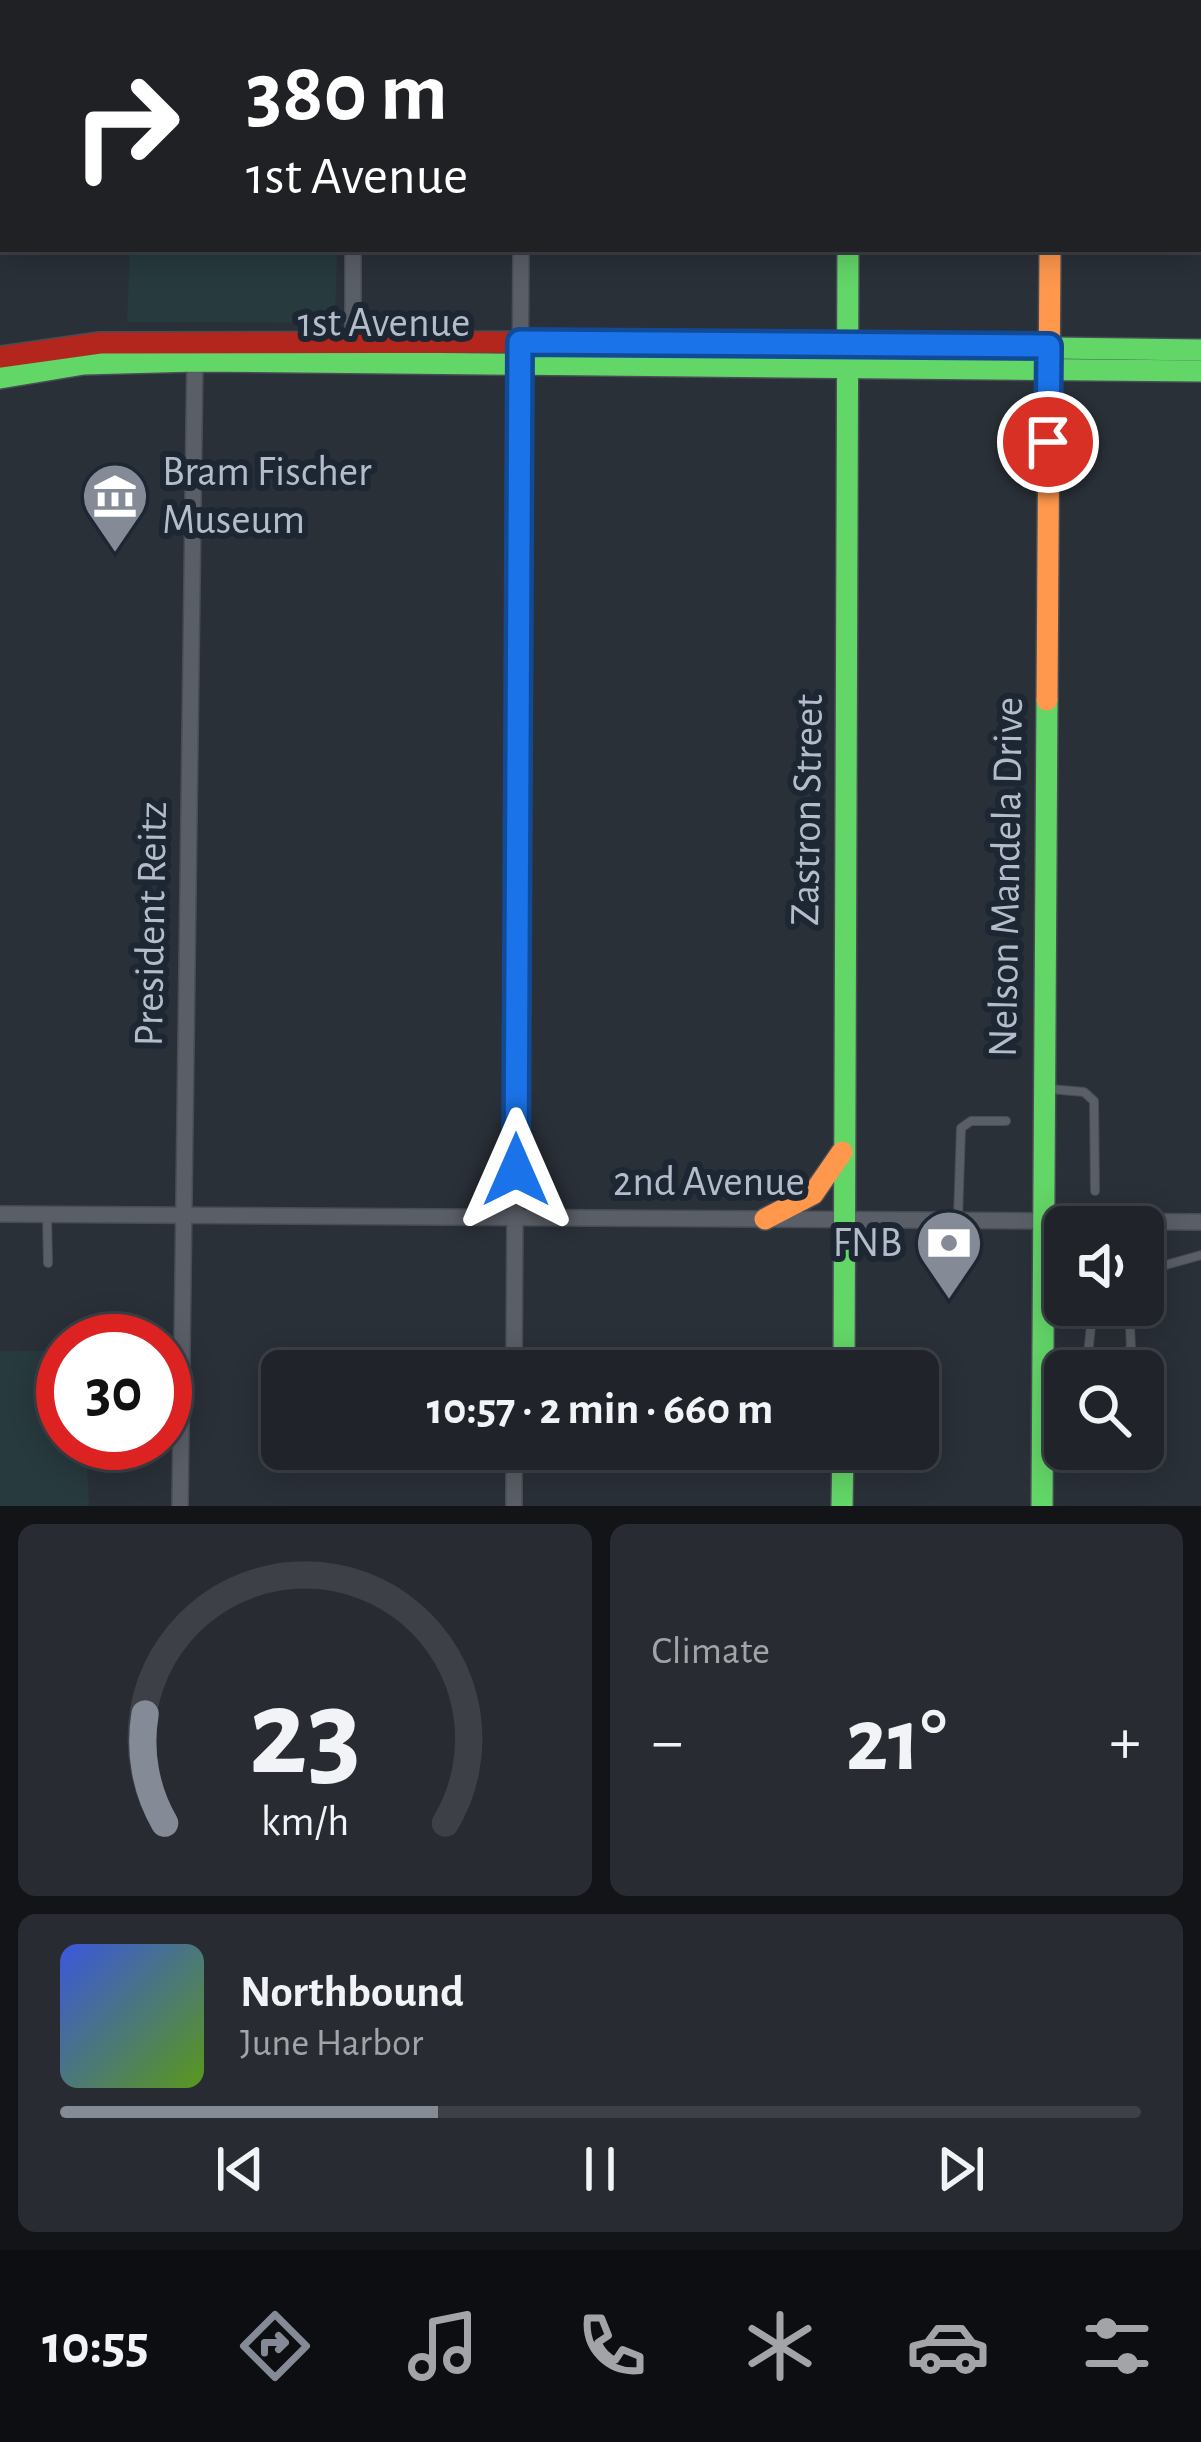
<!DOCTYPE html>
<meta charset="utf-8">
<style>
:root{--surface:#20242a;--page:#282c32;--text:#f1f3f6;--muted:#a2a4a8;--line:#3d4147;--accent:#848b96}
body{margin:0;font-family:"Alegreya Sans",sans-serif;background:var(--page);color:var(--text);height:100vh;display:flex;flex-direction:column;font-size:45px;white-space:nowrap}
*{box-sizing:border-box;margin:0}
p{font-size:39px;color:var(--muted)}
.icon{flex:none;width:66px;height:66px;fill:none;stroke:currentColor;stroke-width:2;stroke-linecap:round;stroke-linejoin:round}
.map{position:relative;height:1506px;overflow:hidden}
.sheet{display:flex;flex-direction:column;gap:18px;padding:18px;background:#121417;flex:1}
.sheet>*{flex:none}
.hud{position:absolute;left:0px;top:0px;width:1203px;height:252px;box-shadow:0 6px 30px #0003,0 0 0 3px var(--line);background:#202124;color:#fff;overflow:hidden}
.fabs{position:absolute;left:1044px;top:1206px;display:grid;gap:24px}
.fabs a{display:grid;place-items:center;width:120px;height:120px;border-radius:18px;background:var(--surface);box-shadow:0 6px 30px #0003,0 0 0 3px var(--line);font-size:60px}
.speed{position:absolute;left:36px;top:1314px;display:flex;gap:24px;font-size:60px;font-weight:700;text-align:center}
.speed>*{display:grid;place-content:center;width:156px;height:156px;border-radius:50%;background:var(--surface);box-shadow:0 6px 30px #0003,0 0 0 3px var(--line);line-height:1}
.speed .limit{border:18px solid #d22;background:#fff;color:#111}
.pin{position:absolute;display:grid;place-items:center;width:102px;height:102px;color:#fff;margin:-51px;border:6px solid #fff;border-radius:50%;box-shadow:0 3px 12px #0007}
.me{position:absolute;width:132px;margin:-66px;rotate:0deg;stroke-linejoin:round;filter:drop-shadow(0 0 9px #0008)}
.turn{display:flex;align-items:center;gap:42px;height:252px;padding:0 48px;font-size:54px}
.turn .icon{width:156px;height:156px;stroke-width:2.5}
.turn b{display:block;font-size:84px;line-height:102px}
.big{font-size:90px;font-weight:600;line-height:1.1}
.sheet .card{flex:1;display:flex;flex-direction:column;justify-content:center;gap:18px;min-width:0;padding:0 42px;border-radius:18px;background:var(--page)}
.sheet .dial{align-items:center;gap:0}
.dial svg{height:312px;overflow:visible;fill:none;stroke:var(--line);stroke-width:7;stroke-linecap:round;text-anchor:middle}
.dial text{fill:var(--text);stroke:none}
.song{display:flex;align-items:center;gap:36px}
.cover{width:144px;height:144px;border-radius:18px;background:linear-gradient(135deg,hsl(230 70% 55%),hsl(90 70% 35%))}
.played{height:12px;border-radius:6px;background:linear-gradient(90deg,var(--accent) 35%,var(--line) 35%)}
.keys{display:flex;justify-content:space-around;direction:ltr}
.heat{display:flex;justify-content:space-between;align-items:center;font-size:66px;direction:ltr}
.sheet .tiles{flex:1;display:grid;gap:18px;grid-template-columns:1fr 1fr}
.card:last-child{grid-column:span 2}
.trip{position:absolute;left:261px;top:1350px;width:678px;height:120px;border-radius:18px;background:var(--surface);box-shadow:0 6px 30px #0003,0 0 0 3px var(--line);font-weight:600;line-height:120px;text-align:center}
.tab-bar{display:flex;height:192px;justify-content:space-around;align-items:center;background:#0d0e11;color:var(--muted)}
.tab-bar .icon{width:84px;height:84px}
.tab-bar .selected{color:var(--accent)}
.tab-bar b{font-size:54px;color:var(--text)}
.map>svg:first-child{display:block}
.green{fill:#273a3e}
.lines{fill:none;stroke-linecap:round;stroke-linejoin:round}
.lane-casing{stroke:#484c55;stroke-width:10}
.street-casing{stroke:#484c55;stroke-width:18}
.fast-casing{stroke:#484c55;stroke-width:24}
.slow-casing{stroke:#484c55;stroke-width:24}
.jam-casing{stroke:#484c55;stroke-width:24}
.lane{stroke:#5a5e66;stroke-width:8}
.street{stroke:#5a5e66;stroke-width:15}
.fast{stroke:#63d668;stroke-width:21}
.slow{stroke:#ff974d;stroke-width:21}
.jam{stroke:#b3261e;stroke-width:21}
.route-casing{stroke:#114b97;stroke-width:30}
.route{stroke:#1a73e8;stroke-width:21}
.labels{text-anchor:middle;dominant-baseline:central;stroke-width:12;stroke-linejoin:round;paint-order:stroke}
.street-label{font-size:42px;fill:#b4bcc9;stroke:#1d2633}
.poi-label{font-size:42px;fill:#b4bcc9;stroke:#1d2633;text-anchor:start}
</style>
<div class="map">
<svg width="1201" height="1506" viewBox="0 0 1201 1506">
<rect width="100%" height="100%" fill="#2a3038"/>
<g class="green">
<polygon points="130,249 337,249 335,323 127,322"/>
<polygon points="0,1351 63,1351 63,1443 86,1443 89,1506 0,1506"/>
</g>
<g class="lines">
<g class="lane-casing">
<g id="lane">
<polyline points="1050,1089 1084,1092 1094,1101 1095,1191"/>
<polyline points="47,1216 48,1263"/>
<polyline points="958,1218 961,1128 971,1121 1006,1121"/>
<polyline points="1150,1222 1162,1266 1201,1255"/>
<polyline points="1050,1362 1088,1355 1093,1305"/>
<polyline points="1112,1371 1131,1347 1129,1305"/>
</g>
</g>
<g class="street-casing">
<g id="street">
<polyline points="355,3 355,0"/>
<polyline points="526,3 526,0"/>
<polyline points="353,348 353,249"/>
<polyline points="0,1214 1201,1222"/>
<polyline points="514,1371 521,249"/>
<polyline points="180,1506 195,352"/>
<polyline points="514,1506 514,1449"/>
</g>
</g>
<g class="fast-casing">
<g id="fast">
<polyline points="1049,0 1049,3"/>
<polyline points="591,342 1201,350"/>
<polyline points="0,378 84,364 195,361 1201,371"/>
<polyline points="844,1371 848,249"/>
<polyline points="842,1506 843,1449"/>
<polyline points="1042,1506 1047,700"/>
</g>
</g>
<g class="slow-casing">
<g id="slow">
<polyline points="846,0 846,3"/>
<polyline points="1047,700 1050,249"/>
<polyline points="765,1219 813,1194 842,1152"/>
</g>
</g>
<g class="jam-casing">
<polyline id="jam" points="0,357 100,343 591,342"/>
</g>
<use href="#lane" class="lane"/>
<use href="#street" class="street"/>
<use href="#fast" class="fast"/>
<use href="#slow" class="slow"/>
<use href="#jam" class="jam"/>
</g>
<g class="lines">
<g class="route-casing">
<polyline id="route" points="516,1170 520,342 1049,346 1048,442"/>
</g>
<use href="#route" class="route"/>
</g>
<defs>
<g id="museum-pin" transform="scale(3.45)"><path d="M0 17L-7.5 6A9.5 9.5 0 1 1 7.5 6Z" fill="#848b96" stroke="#1d2633"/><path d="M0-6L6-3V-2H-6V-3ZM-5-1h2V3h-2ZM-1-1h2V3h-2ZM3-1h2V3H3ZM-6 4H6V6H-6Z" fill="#fff"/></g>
<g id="bank-pin" transform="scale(3.45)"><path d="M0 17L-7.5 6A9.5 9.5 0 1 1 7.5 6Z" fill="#848b96" stroke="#1d2633"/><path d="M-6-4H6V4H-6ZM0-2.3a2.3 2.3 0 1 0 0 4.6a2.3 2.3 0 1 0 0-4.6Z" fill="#fff"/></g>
</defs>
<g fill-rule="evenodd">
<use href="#museum-pin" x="115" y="496"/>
<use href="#bank-pin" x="949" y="1243"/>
</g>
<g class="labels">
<g class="street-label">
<text x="384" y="323">1st Avenue</text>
<text transform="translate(807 810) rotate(-89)">Zastron Street</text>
<text transform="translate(1006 877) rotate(-89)">Nelson Mandela Drive</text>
<text transform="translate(151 924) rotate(-89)">President Reitz</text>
<text x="709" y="1182">2nd Avenue</text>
</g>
<g class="poi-label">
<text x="162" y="472">Bram Fischer<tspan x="162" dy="48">Museum</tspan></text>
<text x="902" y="1243" text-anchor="end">FNB</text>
</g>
</g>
</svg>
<div class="fabs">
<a><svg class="icon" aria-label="sound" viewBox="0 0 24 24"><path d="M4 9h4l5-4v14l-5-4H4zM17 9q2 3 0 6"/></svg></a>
<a><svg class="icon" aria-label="search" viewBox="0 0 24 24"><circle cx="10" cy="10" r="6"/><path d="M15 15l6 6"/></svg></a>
</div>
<div class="speed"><div class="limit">30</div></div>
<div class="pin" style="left:1048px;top:442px;background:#d93025"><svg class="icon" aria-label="arrive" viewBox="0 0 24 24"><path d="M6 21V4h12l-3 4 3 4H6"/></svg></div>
<svg class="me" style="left:516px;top:1170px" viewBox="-20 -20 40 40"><path d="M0-17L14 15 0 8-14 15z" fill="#1a73e8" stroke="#fff" stroke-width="4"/></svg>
<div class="trip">10:57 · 2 min · 660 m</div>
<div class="hud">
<div class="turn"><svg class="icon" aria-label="right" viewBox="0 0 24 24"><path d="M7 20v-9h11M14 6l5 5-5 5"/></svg><div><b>380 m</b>1st Avenue</div></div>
</div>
</div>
<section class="sheet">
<div class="tiles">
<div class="card dial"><svg viewBox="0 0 100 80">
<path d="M14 69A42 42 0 1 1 86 69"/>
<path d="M14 69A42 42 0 0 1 9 41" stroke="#848b96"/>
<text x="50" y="56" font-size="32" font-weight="700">23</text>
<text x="50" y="72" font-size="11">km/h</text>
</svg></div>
<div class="card"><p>Climate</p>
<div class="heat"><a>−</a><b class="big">21°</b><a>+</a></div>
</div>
<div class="card">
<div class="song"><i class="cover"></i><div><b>Northbound</b><p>June Harbor</p></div></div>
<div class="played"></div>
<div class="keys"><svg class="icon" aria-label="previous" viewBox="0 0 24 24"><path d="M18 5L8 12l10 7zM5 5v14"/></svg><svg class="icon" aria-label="pause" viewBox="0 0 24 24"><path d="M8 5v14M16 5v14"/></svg><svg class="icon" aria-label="next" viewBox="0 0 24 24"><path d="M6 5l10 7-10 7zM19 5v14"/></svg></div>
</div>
</div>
</section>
<nav class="tab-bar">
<b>10:55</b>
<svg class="icon selected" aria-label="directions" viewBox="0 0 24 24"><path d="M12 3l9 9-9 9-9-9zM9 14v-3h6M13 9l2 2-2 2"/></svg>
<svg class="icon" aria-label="music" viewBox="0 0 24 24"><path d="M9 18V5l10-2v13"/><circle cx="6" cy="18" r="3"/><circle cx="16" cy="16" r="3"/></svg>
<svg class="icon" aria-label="phone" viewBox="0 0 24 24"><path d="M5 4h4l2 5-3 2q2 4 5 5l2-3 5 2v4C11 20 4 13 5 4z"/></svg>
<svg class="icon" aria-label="climate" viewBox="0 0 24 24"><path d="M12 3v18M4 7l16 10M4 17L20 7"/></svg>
<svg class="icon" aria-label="car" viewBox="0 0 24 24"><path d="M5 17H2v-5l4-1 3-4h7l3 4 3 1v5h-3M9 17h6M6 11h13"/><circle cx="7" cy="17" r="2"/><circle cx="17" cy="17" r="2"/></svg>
<svg class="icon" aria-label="filters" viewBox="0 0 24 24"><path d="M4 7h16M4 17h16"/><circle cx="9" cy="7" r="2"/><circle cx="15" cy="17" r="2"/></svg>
</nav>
